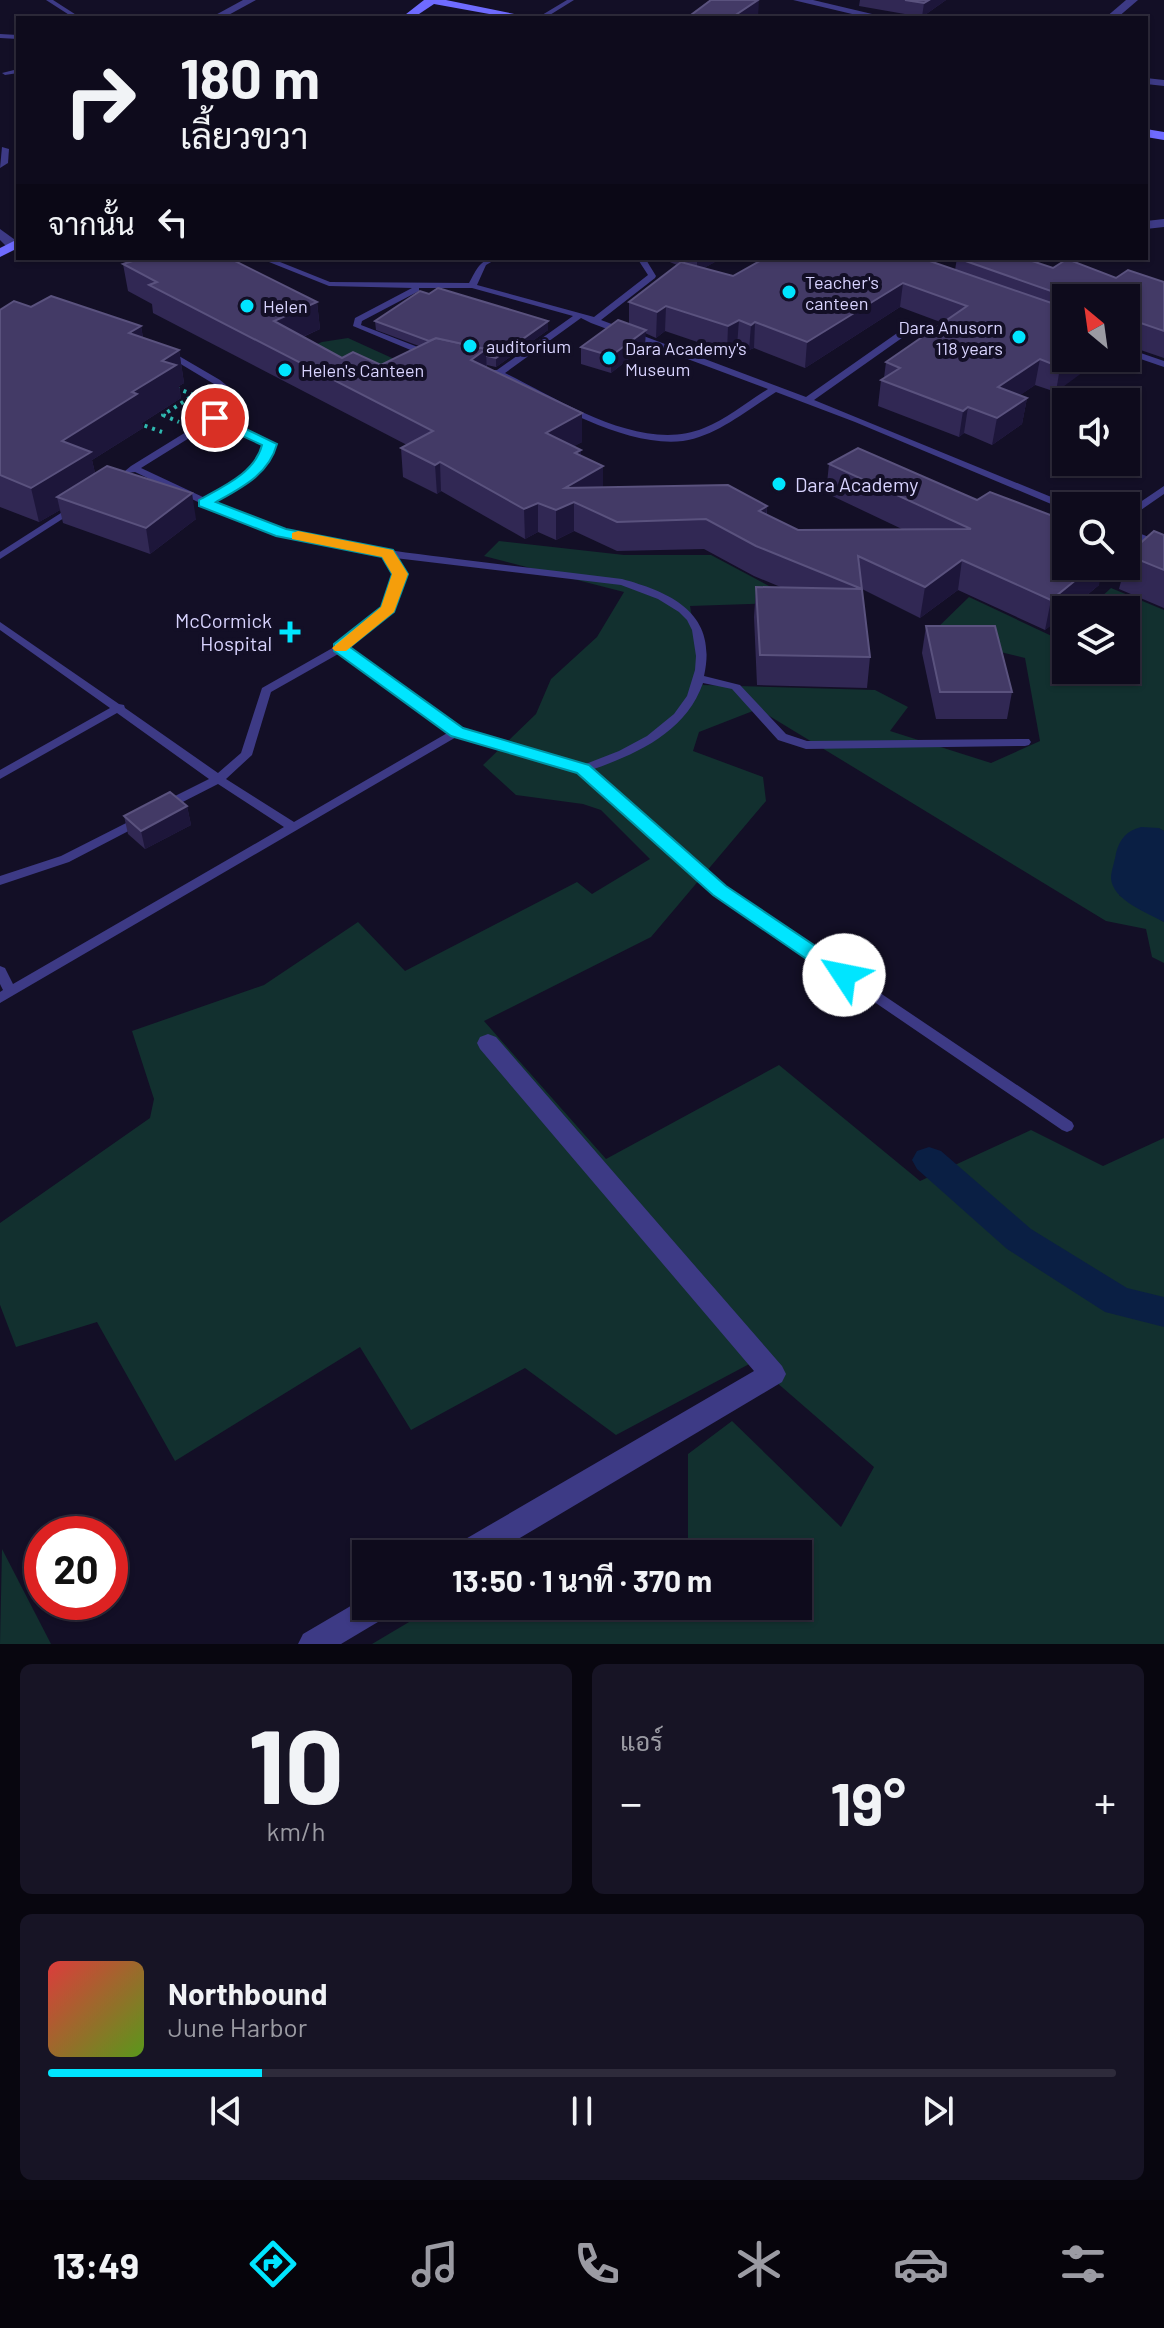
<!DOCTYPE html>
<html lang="th">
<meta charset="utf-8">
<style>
:root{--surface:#0e0b1c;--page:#171425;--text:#f1f3f6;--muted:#9b9ba3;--line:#2e2b3b;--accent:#00e5ff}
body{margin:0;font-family:Barlow,Sarabun,sans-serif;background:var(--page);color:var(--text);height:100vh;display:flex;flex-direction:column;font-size:30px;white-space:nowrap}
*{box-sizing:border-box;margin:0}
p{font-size:26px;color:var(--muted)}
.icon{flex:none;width:44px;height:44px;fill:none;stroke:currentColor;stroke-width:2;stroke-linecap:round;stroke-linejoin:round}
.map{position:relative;height:1644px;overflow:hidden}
.drawer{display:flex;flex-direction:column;gap:20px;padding:20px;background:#08060f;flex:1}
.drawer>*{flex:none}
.hud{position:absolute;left:16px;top:16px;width:1132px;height:244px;border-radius:0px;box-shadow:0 2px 6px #0004,0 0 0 2px var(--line);background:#0e0b1c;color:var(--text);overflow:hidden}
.needle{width:52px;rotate:331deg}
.fabs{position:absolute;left:1052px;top:284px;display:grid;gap:16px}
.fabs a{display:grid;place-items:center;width:88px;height:88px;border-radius:0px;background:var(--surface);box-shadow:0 2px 6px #0004,0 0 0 2px var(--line);font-size:40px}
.speed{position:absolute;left:24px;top:1516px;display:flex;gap:16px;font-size:40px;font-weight:700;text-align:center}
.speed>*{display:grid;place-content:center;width:104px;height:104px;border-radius:50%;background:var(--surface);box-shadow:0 2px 6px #0004,0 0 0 2px var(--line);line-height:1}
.speed .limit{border:12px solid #d22;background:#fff;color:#111}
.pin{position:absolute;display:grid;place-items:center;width:68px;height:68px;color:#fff;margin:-34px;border:4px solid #fff;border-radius:50%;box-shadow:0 2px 8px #0007}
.me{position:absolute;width:88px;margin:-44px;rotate:304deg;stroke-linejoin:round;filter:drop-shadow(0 0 6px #0008)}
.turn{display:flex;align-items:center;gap:28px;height:168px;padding:0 32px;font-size:36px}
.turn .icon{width:104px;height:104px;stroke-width:2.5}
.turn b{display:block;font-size:56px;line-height:68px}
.then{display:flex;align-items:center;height:76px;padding:0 32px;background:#0003;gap:16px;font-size:30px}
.big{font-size:60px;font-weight:700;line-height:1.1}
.drawer .widget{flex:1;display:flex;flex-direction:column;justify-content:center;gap:12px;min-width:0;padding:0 28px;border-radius:12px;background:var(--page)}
.drawer .dial{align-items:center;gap:0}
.dial b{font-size:104px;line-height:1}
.song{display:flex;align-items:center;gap:24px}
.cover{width:96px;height:96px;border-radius:12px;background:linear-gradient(135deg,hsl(0 70% 55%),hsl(90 70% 35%))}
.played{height:8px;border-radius:4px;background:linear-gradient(90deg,var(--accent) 20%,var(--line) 20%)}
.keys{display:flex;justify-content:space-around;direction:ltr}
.heat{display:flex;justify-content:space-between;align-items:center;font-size:44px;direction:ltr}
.drawer .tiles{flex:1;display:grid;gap:20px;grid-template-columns:1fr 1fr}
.widget:last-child{grid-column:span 2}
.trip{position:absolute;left:352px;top:1540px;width:460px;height:80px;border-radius:0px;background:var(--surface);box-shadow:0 2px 6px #0004,0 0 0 2px var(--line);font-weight:700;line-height:80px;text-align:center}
.menu{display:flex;height:128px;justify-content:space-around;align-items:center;background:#06040b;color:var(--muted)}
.menu .icon{width:56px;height:56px}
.menu .on{color:var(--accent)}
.menu b{font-size:36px;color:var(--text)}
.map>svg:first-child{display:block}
.green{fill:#12302f}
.water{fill:#0a1f44}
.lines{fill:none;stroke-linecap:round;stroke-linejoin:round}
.canal{fill:#0a1f44;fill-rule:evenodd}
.path{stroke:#2fb8b0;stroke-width:4;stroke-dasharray:3 5;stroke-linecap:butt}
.lane{fill:#3d3a85;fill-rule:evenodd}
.street{fill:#3d3a85;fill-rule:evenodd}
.secondary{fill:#6f6bff;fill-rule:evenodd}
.wall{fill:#312854}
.shaded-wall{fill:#1d163a}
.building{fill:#433a66;stroke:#5a527e;stroke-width:2}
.route{fill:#00e5ff;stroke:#0095a6;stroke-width:2}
.slow{fill:#f59e0b}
.poi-dot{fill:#00e5ff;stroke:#130f26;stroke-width:3}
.labels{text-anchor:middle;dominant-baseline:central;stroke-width:8;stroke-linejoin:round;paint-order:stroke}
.far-poi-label{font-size:18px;fill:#d9d4ff;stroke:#130f26;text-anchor:start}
.poi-label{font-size:20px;fill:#d9d4ff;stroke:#130f26;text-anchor:start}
</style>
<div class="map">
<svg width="1164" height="1644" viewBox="0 0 1164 1644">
<rect width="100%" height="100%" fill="#130f26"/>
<g class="green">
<polygon points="348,338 425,373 300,351 322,342"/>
<polygon points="499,541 624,555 711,555 782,593 780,603 690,606 703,685 875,690 908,707 890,731 991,763 1040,741 1025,658 930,635 969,597 1056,638 1066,630 1066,670 1126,670 1126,610 1087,610 1111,588 1164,610 1164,831 1158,828 1119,895 1164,922 1164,963 1152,957 1146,929 1106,921 758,709 699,732 693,751 763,777 766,801 651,937 484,1021 606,1159 779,1065 920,1181 1031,1130 1103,1166 1164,1138 1164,1644 372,1644 436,1606 798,1606 798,1554 675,1554 688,1551 688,1454 732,1421 841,1527 874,1467 753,1362 616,1435 525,1368 411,1430 360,1347 175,1461 97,1322 16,1347 0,1305 0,1223 150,1118 154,1099 132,1031 264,985 358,922 405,971 577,882 592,894 650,859 601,810 583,804 516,795 483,765 536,714 551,679 597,637 624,592 484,556"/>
<polygon points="2,1549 51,1644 0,1644"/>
</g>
<path class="water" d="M 1141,827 L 1159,828 L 1164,831 L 1164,922 C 1148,913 1112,900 1111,878 C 1111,871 1115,861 1116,853 C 1120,839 1126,831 1141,827 Z"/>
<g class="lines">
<polygon class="canal" points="929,1147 941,1151 1031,1229 1127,1288 1164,1297 1164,1327 1105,1312 1007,1249 917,1169 912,1160 917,1151"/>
<g class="path">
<polyline points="176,388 194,395 163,415 179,422"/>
<polyline points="137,423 162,432"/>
</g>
<g class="lane">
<polygon points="46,0 53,0 81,18 74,18"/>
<polygon points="567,0 574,0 545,18 537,18"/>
<polygon points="0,34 18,35 18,39 0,38"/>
<polygon points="18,69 18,73 5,75 2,73"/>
<polygon points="2,147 9,149 8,163 0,168"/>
<path d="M 259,258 L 270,258 L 330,282 L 469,283 C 477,269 480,258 498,258 L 486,265 L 477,285 L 594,317 L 648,275 L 637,258 L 645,258 L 656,276 L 655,278 L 601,320 L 806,397 L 910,324 L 916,324 L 916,328 L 814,400 L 1061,501 L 1083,503 L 1088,506 L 1066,506 L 1066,510 L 1063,509 L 855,422 L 776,392 C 747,410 717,436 683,441 C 625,448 548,401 497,376 L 484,376 L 480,373 L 484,370 L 497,370 L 573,316 L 472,288 L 419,288 L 419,291 L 362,321 L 361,325 L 428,351 L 428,355 L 425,356 L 353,326 L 355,318 L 412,288 L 329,286 ZM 581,318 L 591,323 L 768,389 C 747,402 727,419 704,428 C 642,454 560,400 505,373 Z"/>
<polygon points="1126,348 1164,361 1164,367 1126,354"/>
<path d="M 167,349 L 220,380 L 237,394 L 237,398 L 221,417 L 275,444 C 264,473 240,487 213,502 C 289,538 374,549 457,559 C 512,566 567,572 622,579 C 673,593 718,614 704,676 L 740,685 L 786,734 L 807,741 L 1029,739 L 1031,742 L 1029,745 L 1025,746 L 806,749 L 778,740 L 732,689 L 703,683 C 686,732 637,754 591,770 L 724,888 L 1072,1122 L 1074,1126 L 1072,1130 L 1067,1132 L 1062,1130 L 716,894 L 579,772 L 458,736 L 0,1003 L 0,992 L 3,990 L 0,984 L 0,966 L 5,968 L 13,984 L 284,827 L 218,784 L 169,809 L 161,809 L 159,806 L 161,803 L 209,779 L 117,713 L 0,779 L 0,770 L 110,708 L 0,630 L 0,622 L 119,704 L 124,705 L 125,708 L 218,773 L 241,753 L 262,688 L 336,646 L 383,608 L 395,574 L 384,556 L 282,535 L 238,521 L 135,472 L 127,473 L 125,471 L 131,466 L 212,416 L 229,396 L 214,384 L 164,354 L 163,352 ZM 215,422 L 265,445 C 254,472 230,485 205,498 L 141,468 ZM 395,558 L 621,585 L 658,599 L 679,612 L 687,620 L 692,630 L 696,656 L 695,670 L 687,696 L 674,714 L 647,736 L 619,751 L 583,765 L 461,729 L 347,648 L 392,611 L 405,574 ZM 340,653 L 449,732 L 294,822 L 226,779 L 252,755 L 271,692 Z"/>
<polygon points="1164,486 1164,494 1138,512 1126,512 1126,506 1133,507"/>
<polygon points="75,504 80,507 78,509 0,559 0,552"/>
<polygon points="1126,528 1164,543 1164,550 1126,535"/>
<polygon points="138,817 142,818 144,821 142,824 69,862 0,885 0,876 61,856"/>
</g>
<g class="street">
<polygon points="243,0 256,0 223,18 210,18"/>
<polygon points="793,0 813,0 889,18 869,18"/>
<polygon points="1126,0 1138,0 1117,18 1105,18"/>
<polygon points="1146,78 1164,80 1164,86 1146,84"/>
<polygon points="1164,219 1164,227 1146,229 1146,221"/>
<polygon points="0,229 18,242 18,248 8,248 0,240"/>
<polygon points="488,1034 496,1037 782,1366 786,1374 782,1382 493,1554 453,1554 457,1544 754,1371 480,1049 477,1043 480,1037"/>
<polygon points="366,1597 366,1606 393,1606 388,1616 341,1644 298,1644 303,1634"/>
</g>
<g class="secondary">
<polygon points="424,0 446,0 534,18 511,18 434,4 413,18 401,18"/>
<polygon points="1146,129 1164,132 1164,140 1146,137"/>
<polygon points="18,239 18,248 0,257 0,248"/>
</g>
</g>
<g class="wall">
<polygon points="860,0 946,0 922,17 859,6"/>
<polygon points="124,258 229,258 317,302 320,329 303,337 342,358 381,365 419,346 376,330 375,321 429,294 548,321 548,330 496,367 487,365 487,367 582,442 574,446 603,487 767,506 767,515 798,530 904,530 826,493 829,464 1066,566 1099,585 1069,610 1066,610 1066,613 1045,630 958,590 920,618 862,589 870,657 867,688 757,685 754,617 756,587 783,588 754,576 704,549 617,551 574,531 556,540 538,532 525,539 441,491 437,494 403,477 401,448 407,445 153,313 152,304 128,291 123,264 125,264"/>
<polygon points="660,258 722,258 704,268 733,276 955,270 957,258 1053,268 1116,278 1164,282 1164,358 1126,345 1126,298 1066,298 1066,358 1056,392 1035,385 1020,395 1027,398 1022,424 992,445 964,433 959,437 878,406 881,380 884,378 886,362 943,323 900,307 805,368 754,348 749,350 737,346 727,352 665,331 656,338 645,333 645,346 611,373 581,364 581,347 629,324 629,302 677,265"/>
<polygon points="31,307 141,326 143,338 179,350 184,383 179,386 181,398 142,423 143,428 92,460 95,473 196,519 150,554 63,523 60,510 39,522 0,507 0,310"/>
<polygon points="1164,535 1164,608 1119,589 1125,566 1126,566 1127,555"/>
<polygon points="926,626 1012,692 1007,719 936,719 922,653"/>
<polygon points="187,806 191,825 145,849 128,834 124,816"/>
</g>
<g class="shaded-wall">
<polygon points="758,0 759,0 758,18 731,18"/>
<polygon points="929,0 946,0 922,17 924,3"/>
<polygon points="697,258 722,258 697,272"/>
<polygon points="903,283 900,307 805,368 807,342"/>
<polygon points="317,302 320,329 277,348 274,321"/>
<polygon points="666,306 665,331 656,338 657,312"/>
<polygon points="739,320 737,346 727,352 728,326"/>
<polygon points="548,321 548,330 496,367 496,358"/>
<polygon points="755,322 754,348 749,350 751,325"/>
<polygon points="141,326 146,358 129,333"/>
<polygon points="646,330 645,346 611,373 611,356"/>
<polygon points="486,349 487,376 471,360"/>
<polygon points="179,350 184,383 179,386 181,398 142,423 143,428 92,460 98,486 57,497 60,510 39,522 31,488 62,441 132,392 162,361"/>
<polygon points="1072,358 1102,358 1056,392 1060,367"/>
<polygon points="1040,359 1035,385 994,413 998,387"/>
<polygon points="1027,398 1022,424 992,445 997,418"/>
<polygon points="968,407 964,433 959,437 963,411"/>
<polygon points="582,413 582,442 546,461 546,433"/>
<polygon points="581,450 581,479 603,466 603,495 574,502 574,531 556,540 556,510 565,488 575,453"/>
<polygon points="440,462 441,491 437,494 435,465"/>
<polygon points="192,493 196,519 150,554 146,528"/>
<polygon points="538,503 538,532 525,539 524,509"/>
<polygon points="767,506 765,535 759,511"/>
<polygon points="962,560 958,590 920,618 925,587"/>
<polygon points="1093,566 1103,566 1099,585 1069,610 1066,610 1066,613 1045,630 1051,600"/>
<polygon points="187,806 191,825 145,849 141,831"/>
</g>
<g class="building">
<polygon points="711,0 758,0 731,18 707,18 691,15"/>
<polygon points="905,0 929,0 924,3"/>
<polygon points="132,258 229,258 317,302 274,321 342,358 353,352 381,365 436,338 486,349 471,360 582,413 546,433 581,450 575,453 603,466 565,488 728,485 767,506 759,511 798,530 971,529 829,464 858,448 977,500 990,492 1066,521 1066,535 1063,537 1066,538 1066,566 1093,566 1051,600 962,560 925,587 858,556 870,657 760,655 756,587 862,589 756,546 706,519 617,522 574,502 556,510 538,503 524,509 440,462 435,465 401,448 433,431 149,285 157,282 123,264 136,260"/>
<polygon points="765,258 921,258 1066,308 1066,358 1072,358 1060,367 1040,359 998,387 1027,398 997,418 968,407 963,411 881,380 900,368 886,362 967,306 903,283 807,342 755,322 751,325 739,320 728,326 666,306 657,312 629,302 681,262 733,276"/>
<polygon points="957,258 1023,258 1053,268 1067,259 1116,278 1128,270 1164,282 1164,331 1132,320 1126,320 1126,298 1071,298"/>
<polygon points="438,288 548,321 496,358 487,356 486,349 436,338 429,341 375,321 420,291 429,294"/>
<polygon points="51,296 141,326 129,333 179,350 162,361 176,365 132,392 137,394 62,441 91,452 31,488 0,475 0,310 14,301 31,307"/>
<polygon points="618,320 646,330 611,356 581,347"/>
<polygon points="107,466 192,493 146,528 57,497"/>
<polygon points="1154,531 1164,535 1164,570 1127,555"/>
<polygon points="926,626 995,626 1012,692 940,692"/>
<polygon points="170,792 187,806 141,831 124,816"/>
</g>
<path class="route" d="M 215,414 L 277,444 C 269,474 243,487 216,502 L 286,529 L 393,550 L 408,574 L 394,612 L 350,647 L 463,728 L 589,765 L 726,886 L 851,970 L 854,975 L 851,980 L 837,980 L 713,895 L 577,773 L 451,736 L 334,651 L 334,644 L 381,607 L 392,574 L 382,557 L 276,536 L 199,506 L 199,500 C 222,487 255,473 262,445 L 210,421 L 210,415 Z"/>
<polygon class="slow" points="298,531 393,550 408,574 394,612 346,651 335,651 332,648 381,607 392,574 382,557 292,539 292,533"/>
<g class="poi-dot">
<circle cx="789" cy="292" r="8"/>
<circle cx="247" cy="306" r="8"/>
<circle cx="1019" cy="337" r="8"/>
<circle cx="470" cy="346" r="8"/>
<circle cx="609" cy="358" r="8"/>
<circle cx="285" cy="370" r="8"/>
<circle cx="779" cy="484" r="8"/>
<path d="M286 620h8v8h8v8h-8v8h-8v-8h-8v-8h8z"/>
</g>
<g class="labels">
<g class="far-poi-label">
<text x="805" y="282">Teacher's<tspan x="805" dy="21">canteen</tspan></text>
<text x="263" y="306">Helen</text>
<text x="1003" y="327" text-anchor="end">Dara Anusorn<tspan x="1003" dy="21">118 years</tspan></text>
<text x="486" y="346">auditorium</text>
<text x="625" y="348">Dara Academy's<tspan x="625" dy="21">Museum</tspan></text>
<text x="301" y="370">Helen's Canteen</text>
</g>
<g class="poi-label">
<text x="795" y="484">Dara Academy</text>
<text x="272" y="620" text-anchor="end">McCormick<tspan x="272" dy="23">Hospital</tspan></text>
</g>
</g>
</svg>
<div class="fabs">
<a><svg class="needle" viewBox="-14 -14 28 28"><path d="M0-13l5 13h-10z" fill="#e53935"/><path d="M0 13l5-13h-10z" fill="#9b9ba3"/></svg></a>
<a><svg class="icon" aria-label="sound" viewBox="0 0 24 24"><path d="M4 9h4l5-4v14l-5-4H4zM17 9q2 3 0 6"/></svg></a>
<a><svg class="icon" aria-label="search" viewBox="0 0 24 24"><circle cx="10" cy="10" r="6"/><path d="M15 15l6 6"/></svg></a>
<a><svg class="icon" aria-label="layers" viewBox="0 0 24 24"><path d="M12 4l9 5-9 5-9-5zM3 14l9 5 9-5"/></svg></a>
</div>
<div class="speed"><div class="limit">20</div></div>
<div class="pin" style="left:215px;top:418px;background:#d93025"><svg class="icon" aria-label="arrive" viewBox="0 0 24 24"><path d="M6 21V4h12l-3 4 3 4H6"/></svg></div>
<svg class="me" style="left:844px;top:975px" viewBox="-20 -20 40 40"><circle r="19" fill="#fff"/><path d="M0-13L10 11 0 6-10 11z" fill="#00e5ff"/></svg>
<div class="trip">13:50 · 1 นาที · 370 m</div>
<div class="hud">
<div class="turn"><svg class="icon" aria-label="right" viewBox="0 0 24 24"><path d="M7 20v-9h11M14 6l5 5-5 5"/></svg><div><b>180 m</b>เลี้ยวขวา</div></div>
<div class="then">จากนั้น<svg class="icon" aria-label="left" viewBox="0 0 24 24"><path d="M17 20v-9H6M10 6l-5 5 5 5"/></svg></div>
</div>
</div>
<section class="drawer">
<div class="tiles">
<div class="widget dial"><b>10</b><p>km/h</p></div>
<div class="widget"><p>แอร์</p>
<div class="heat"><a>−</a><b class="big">19°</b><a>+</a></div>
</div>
<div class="widget">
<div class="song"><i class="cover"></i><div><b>Northbound</b><p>June Harbor</p></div></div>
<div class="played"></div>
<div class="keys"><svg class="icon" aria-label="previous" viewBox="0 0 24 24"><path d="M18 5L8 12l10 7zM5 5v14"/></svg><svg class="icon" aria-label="pause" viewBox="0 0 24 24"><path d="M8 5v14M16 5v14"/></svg><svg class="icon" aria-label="next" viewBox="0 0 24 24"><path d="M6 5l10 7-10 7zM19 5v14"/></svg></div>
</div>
</div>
</section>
<nav class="menu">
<b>13:49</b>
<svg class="icon on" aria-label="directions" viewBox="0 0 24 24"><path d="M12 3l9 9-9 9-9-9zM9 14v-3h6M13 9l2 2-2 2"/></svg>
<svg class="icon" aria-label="music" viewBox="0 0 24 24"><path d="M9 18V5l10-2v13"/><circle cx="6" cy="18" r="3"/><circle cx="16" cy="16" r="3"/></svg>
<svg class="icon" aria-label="phone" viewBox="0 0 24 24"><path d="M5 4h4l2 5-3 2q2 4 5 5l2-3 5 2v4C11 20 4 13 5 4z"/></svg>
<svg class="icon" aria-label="climate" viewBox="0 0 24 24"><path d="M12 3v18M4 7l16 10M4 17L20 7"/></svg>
<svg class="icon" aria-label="car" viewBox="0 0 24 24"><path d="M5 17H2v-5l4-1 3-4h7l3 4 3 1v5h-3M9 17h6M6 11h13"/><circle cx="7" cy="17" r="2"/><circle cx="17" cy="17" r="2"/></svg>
<svg class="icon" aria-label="filters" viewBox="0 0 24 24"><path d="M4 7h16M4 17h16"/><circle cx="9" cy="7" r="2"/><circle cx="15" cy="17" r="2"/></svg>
</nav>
